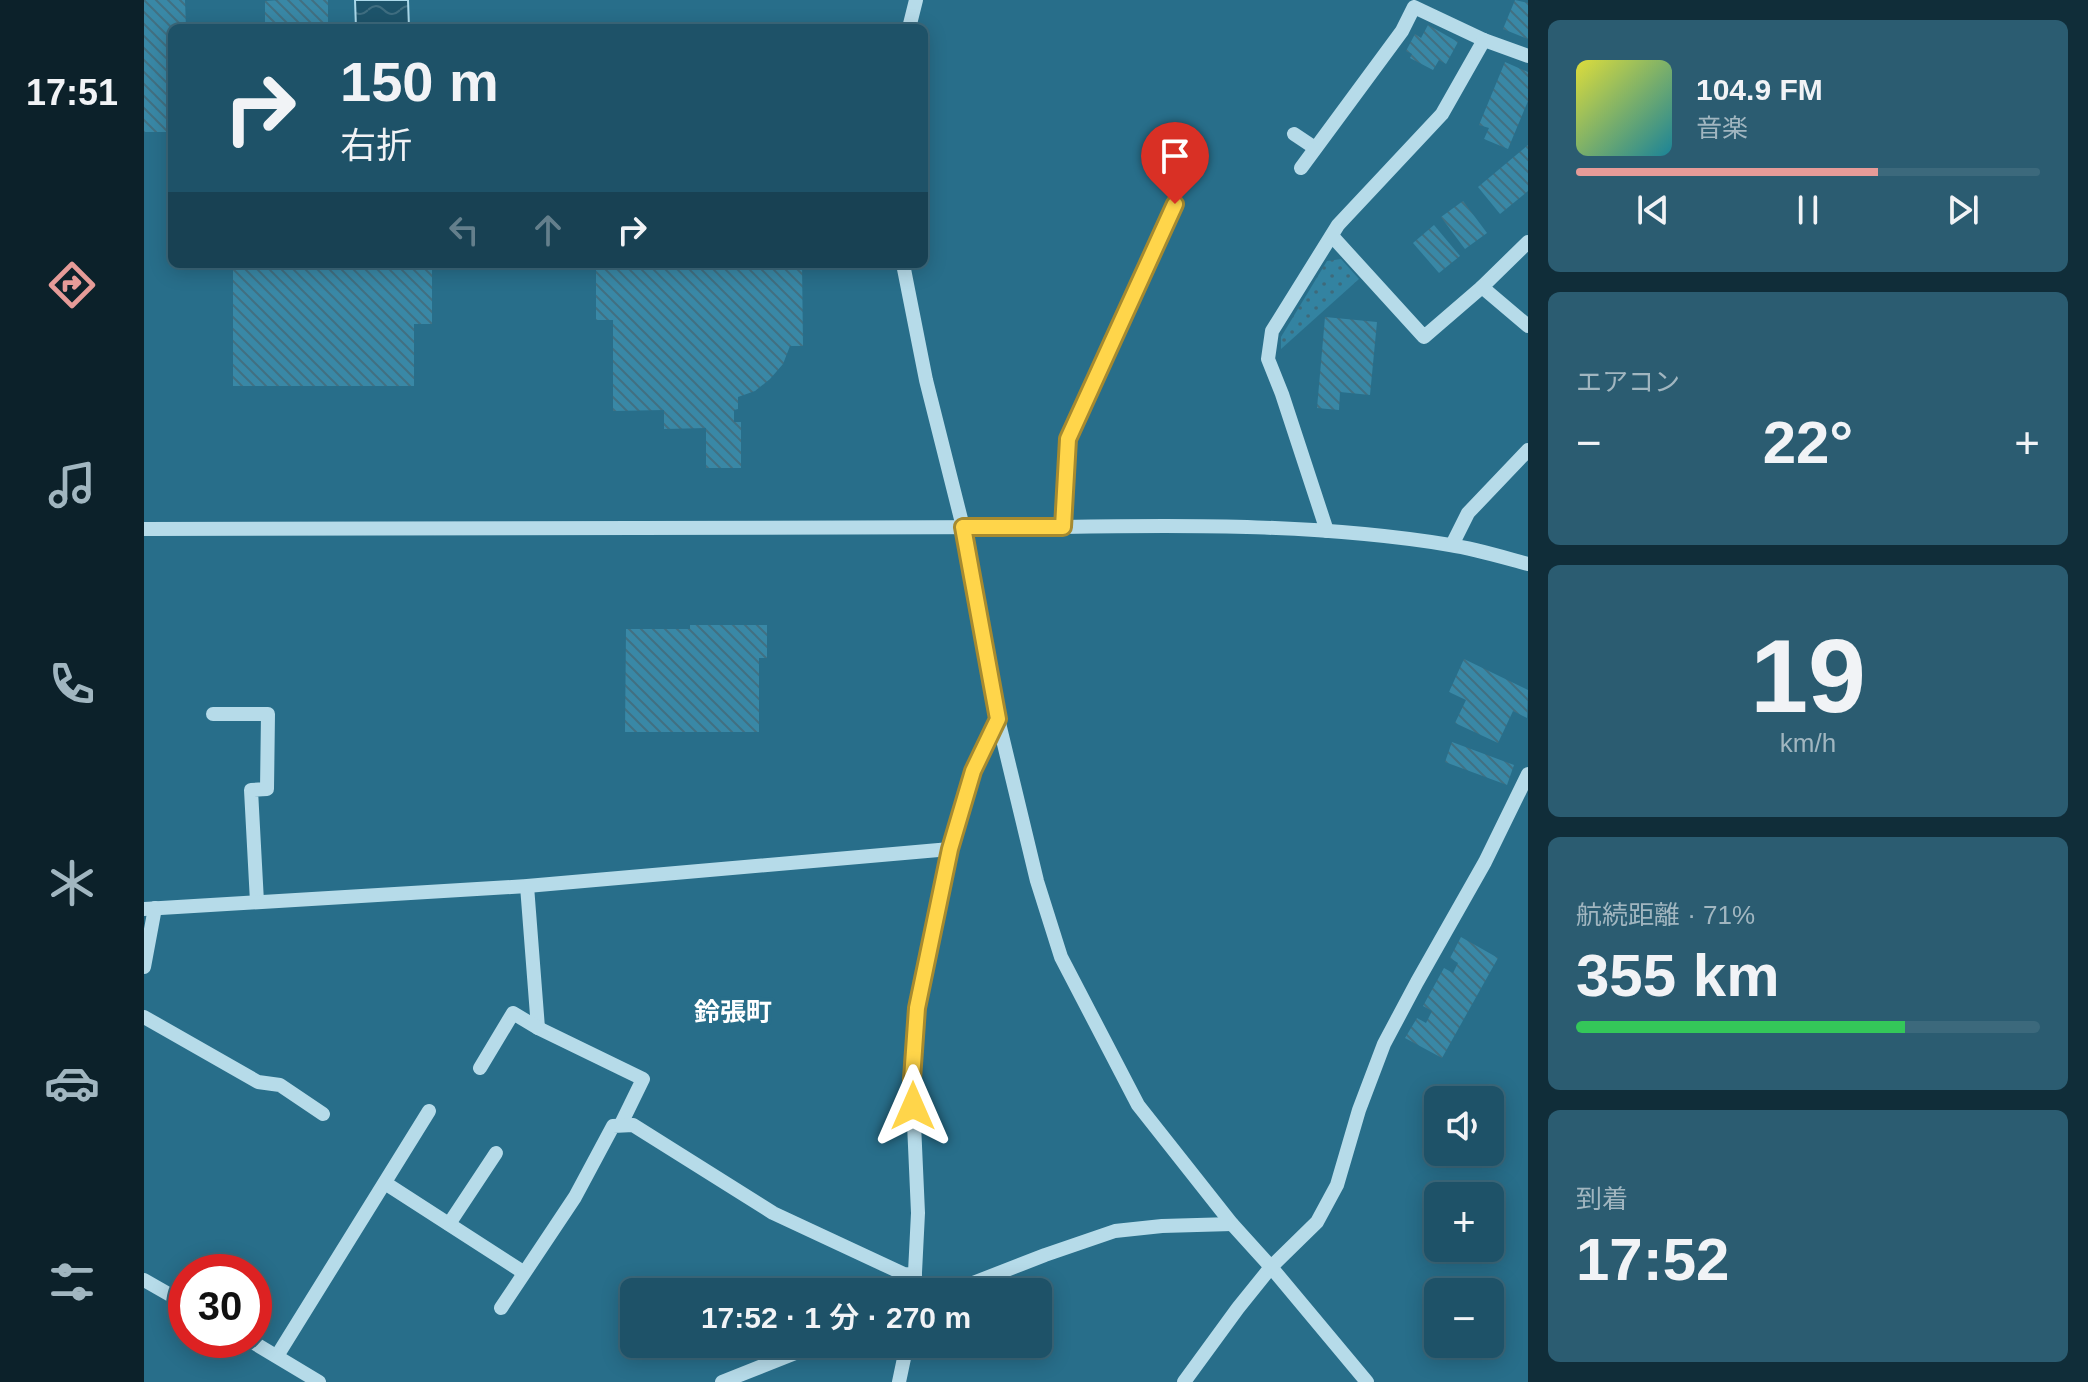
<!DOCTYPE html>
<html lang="ja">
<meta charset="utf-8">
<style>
:root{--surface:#1e5268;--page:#2b5c71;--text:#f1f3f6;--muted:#a1b6c0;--line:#3c697c;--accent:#e69b98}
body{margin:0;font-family:Helvetica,"Noto Sans JP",sans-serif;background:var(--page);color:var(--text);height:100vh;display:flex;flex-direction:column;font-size:30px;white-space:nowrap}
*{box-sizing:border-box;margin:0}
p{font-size:26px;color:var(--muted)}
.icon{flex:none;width:44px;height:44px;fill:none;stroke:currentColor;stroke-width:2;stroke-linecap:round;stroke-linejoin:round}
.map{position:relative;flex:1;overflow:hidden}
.panel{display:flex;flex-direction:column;gap:20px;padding:20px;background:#102d39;width:560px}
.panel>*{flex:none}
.guide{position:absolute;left:24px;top:24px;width:760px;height:244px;border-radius:12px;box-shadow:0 4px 20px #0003,0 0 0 2px var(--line);background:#1e5268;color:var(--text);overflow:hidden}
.tools{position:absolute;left:1280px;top:1086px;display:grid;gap:16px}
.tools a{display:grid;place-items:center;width:80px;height:80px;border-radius:12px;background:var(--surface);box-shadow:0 4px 20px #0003,0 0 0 2px var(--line);font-size:40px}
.speed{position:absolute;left:24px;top:1254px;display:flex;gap:16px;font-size:40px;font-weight:700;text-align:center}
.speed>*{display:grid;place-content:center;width:104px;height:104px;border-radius:50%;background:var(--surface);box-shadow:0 4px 20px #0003,0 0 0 2px var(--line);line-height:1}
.speed .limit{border:12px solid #d22;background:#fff;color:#111}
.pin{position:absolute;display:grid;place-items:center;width:68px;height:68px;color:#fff;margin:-82px -34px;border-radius:50% 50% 50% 0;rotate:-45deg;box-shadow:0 0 8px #0007}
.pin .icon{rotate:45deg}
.me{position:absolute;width:88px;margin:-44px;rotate:0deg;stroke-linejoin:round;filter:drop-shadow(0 0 6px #0008)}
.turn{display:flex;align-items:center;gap:28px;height:168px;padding:0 40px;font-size:36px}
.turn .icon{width:104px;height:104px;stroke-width:2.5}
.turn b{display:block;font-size:56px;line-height:68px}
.lanes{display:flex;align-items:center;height:76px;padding:0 40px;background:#0003;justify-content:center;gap:40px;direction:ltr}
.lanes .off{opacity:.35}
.big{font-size:60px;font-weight:600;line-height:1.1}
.panel .widget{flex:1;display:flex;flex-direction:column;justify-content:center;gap:12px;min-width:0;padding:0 28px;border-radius:12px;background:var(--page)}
.panel .dial{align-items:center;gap:0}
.dial b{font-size:104px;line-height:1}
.song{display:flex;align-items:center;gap:24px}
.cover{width:96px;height:96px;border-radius:12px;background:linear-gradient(135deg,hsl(60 70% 55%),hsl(190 70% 35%))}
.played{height:8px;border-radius:4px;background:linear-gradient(90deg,var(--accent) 65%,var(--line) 65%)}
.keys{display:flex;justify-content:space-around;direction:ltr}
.heat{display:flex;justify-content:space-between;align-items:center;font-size:44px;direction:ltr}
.charge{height:12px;border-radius:6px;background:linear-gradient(90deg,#34c759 71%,var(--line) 0)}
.trip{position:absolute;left:476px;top:1278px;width:432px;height:80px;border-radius:12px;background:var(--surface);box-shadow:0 4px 20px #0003,0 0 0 2px var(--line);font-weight:600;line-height:80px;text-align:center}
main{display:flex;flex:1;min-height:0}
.menu{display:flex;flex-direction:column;width:144px;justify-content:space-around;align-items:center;background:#0c212a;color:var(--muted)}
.menu .icon{width:56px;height:56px}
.menu .on{color:var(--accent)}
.menu b{font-size:36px;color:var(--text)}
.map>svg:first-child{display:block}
.grass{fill:url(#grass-dots)}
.water{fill:url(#water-waves);stroke:#abd9ea;stroke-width:2}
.building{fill:url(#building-back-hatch)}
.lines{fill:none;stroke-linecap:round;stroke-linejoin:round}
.minor{stroke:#b6dbe9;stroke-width:14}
.route-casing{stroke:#a68a30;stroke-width:20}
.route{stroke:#ffd54a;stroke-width:14}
.labels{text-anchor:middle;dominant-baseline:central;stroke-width:8;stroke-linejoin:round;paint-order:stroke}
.neighbourhood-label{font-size:26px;font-weight:bold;fill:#fff;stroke:#286e8a}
</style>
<main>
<nav class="menu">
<b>17:51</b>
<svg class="icon on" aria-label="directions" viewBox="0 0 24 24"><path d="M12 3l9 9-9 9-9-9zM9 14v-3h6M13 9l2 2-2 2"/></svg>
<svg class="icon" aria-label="music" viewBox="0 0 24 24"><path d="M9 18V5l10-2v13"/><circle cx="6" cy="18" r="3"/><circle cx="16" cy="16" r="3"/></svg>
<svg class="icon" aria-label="phone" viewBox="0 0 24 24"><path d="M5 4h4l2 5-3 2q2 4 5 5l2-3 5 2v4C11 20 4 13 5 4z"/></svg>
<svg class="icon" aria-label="climate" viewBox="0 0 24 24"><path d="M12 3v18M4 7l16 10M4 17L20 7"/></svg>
<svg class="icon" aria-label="car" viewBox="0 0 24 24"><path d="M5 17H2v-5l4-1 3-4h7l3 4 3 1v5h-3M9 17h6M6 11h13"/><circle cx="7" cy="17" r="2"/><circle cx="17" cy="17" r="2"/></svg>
<svg class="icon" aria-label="filters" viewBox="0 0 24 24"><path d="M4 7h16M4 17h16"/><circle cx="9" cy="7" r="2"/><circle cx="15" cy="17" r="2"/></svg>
</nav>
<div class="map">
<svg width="1384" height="1382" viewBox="0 0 1384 1382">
<defs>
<pattern id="grass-dots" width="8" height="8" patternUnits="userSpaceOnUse" patternTransform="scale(2)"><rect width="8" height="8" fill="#3383a1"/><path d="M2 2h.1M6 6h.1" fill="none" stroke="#3e6a7b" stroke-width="1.8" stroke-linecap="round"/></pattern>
<pattern id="water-waves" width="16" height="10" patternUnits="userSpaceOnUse" patternTransform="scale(2)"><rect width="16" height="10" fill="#1d546b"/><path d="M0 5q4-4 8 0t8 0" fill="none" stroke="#3f6e81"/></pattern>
<pattern id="building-back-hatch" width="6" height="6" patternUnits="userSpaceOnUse" patternTransform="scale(2)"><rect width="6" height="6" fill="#3988a6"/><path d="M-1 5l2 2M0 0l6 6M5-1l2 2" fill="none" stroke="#417082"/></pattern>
</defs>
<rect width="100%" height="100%" fill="#286e8a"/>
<polygon class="grass" points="1197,259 1215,279 1137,349 1137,337 1183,261"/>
<polygon class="water" points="211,0 264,0 265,28 212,28"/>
<g class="building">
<polygon points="0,0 41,0 42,28 28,28 28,132 0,132"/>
<polygon points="136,0 184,0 184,28 121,28 121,1"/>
<polygon points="1371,0 1384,3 1384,39 1359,29"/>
<polygon points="1284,25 1314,42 1302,64 1295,60 1289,70 1266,58 1268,54 1262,51 1271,34 1277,38"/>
<polygon points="1361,62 1384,72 1384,101 1364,149 1340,139 1345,128 1335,125"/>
<polygon points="1384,145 1384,191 1356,214 1334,187"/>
<polygon points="1319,201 1343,233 1321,249 1297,217"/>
<polygon points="1290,225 1316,256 1295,273 1269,243"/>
<polygon points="89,264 288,264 288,324 270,324 270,386 89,386"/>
<polygon points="452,264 658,264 659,346 646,346 639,364 626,379 611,391 594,397 594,409 590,410 590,422 597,422 597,468 562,468 562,428 520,429 520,410 469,411 469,320 452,320"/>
<polygon points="1181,317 1233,322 1226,395 1196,392 1195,410 1173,408"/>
<polygon points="546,625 623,625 623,658 615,658 615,732 481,732 482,629 546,629"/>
<polygon points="1320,659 1384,690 1383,718 1369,711 1354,743 1311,723 1322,700 1305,692"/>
<polygon points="1308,742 1370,765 1363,785 1301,762"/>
<polygon points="1317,937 1354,958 1298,1058 1261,1038 1273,1018 1282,1023 1288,1011 1279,1006 1300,968 1309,973 1314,963 1306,958"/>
</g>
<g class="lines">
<g class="minor">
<polyline points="765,28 772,0"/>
<polyline points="1150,134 1171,148"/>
<polyline points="1157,168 1258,31 1270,7 1340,40 1384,56"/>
<polyline points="1188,236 1280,337 1338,287 1384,242"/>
<polyline points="759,264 782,380 819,527 854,719 893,881 917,957 994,1105 1088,1224 1127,1267 1223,1382"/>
<polyline points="1338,287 1384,326"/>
<polyline points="919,527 924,439 1031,204"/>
<path d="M 0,529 L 919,527 C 1048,525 1178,524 1306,545 C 1332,549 1358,557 1384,564"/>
<polyline points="1183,531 1138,394 1124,359 1128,331 1194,225 1298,114 1340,40"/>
<polyline points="1308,545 1324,513 1384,450"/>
<polyline points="69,714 124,714 123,789 107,790 113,902"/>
<polyline points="383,886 394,1028"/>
<polyline points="0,909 383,886 806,849"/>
<polyline points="0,967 11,908"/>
<polyline points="0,1017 114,1082 136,1085 179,1114"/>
<polyline points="336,1068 369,1013 394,1028 499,1079 477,1124"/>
<polyline points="241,1183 379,1272"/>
<polyline points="305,1224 352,1153"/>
<polyline points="0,1280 42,1304"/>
<polyline points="770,1292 774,1213 768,1079 773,1008 806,849 829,771 854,719"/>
<polyline points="806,1292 901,1255 971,1231 1018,1226 1088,1224"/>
<polyline points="357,1308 431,1197 469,1126 489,1125 629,1213 760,1274 771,1275"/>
<polyline points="105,1340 175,1382"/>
<polyline points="133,1356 285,1111"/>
<polyline points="578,1382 674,1344"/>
<polyline points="755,1382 763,1344"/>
<polyline points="1040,1382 1094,1308 1127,1267 1173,1222 1193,1185 1215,1110 1240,1044 1273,982 1341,862 1384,774"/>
</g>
</g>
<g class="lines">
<g class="route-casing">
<polyline id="route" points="769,1106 768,1079 773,1008 806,849 829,771 854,719 819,527 919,527 924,439 1031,204"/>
</g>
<use href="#route" class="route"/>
</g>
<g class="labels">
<g class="neighbourhood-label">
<text x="589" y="1012">鈴張町</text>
</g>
</g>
</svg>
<div class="tools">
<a><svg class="icon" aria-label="sound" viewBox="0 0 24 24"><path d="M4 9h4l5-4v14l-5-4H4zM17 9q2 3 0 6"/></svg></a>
<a>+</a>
<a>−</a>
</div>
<div class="speed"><div class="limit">30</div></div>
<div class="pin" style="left:1031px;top:204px;background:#d93025"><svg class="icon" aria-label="arrive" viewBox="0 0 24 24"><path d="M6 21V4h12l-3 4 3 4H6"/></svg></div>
<svg class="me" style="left:769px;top:1106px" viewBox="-20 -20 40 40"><path d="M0-17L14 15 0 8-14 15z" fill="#ffd54a" stroke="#fff" stroke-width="4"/></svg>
<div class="trip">17:52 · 1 分 · 270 m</div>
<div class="guide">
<div class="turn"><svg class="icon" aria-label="right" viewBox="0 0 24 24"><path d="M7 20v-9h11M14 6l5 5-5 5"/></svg><div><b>150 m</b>右折</div></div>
<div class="lanes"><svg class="icon off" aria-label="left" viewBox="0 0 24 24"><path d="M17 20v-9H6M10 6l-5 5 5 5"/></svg><svg class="icon off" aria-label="ahead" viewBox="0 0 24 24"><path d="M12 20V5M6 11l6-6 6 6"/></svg><svg class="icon" aria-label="right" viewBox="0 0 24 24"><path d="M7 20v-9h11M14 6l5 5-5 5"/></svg></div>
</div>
</div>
<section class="panel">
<div class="widget">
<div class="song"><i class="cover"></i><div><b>104.9 FM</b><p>音楽</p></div></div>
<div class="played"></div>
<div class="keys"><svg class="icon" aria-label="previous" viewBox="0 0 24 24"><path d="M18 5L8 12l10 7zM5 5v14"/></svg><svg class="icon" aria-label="pause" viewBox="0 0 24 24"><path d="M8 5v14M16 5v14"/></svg><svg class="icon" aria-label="next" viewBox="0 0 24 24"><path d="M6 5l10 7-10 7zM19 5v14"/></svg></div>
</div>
<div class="widget"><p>エアコン</p>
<div class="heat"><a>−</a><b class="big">22°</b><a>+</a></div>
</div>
<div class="widget dial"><b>19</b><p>km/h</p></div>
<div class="widget"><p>航続距離 · 71%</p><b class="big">355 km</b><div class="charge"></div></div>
<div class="widget"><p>到着</p><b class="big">17:52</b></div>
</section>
</main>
